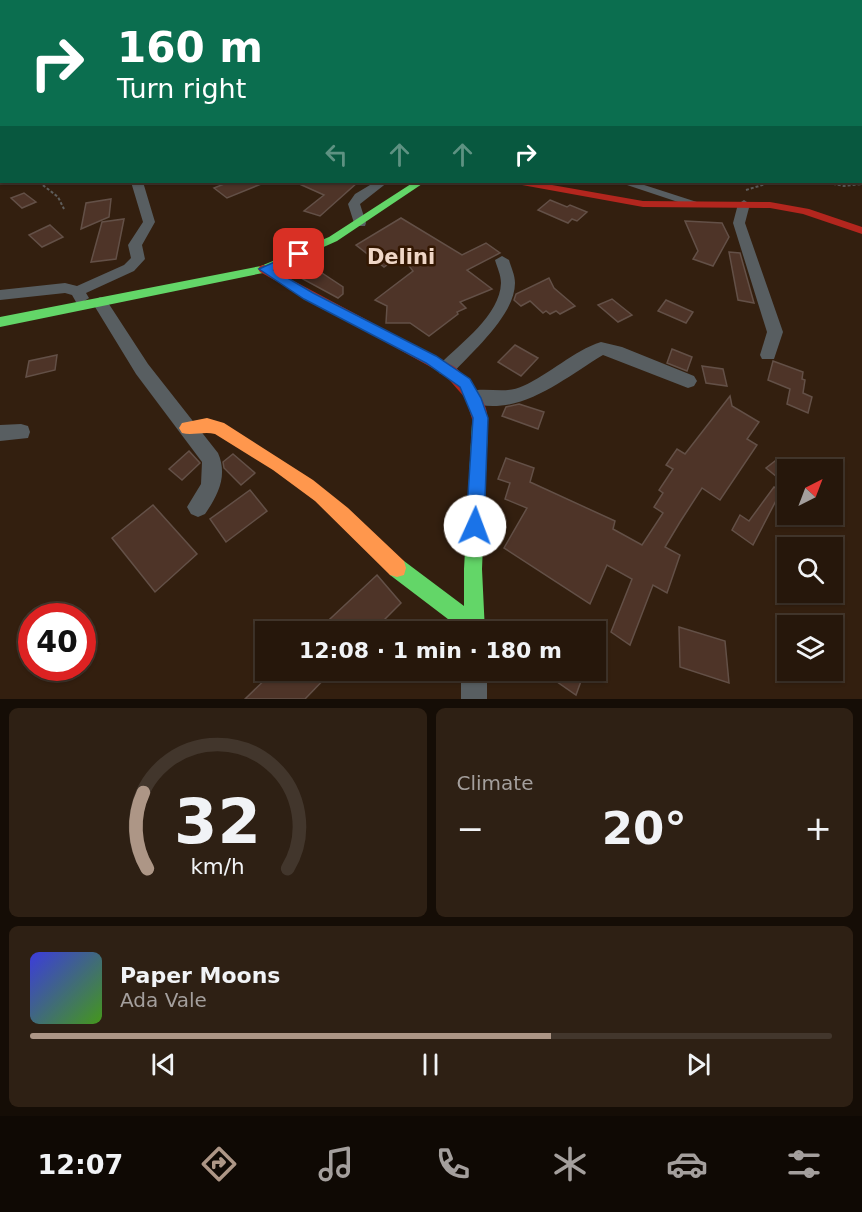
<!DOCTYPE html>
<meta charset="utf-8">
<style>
:root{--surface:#26170b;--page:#2e2014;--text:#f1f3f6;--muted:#a49f9d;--line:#42362c;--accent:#ad9686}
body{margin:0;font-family:"DejaVu Sans",sans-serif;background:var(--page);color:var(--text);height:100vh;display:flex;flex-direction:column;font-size:22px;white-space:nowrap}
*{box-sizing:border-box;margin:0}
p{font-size:20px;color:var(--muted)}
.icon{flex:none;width:33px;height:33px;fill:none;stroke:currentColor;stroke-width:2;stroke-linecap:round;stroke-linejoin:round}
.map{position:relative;height:699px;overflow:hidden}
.panel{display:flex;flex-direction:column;gap:9px;padding:9px;background:#150d06;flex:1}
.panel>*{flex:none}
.banner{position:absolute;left:0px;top:0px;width:862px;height:183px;box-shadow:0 2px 4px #0004,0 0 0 2px var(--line);background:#0b6e4f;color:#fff;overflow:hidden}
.needle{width:39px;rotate:42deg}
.fabs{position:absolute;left:777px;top:459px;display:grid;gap:12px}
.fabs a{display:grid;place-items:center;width:66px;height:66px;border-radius:0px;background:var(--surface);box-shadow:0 2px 4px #0004,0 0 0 2px var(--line);font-size:30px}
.speed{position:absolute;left:18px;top:603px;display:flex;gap:12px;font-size:30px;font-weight:700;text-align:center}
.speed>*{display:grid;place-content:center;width:78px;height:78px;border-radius:50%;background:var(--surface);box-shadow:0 2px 4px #0004,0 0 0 2px var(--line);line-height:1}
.speed .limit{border:9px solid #d22;background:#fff;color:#111}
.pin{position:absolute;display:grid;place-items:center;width:51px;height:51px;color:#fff;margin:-26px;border-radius:12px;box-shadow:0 3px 9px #0006}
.me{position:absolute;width:66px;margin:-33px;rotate:2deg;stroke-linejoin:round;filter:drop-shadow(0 0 4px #0008)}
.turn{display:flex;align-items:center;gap:21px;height:126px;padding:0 18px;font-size:27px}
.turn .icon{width:78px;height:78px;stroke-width:2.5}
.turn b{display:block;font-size:42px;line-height:51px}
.lanes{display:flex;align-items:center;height:57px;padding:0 18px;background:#0003;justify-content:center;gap:30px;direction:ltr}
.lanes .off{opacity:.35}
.big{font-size:45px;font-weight:800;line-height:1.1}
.panel .widget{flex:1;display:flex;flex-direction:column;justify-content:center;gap:9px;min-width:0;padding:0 21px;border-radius:9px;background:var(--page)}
.panel .dial{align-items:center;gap:0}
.dial svg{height:156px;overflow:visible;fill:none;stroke:var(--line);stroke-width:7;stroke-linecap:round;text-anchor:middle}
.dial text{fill:var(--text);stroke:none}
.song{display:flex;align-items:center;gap:18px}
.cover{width:72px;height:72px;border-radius:9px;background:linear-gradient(135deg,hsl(240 70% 55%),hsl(100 70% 35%))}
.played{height:6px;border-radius:3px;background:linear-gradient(90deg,var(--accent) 65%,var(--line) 65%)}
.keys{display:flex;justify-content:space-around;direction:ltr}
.heat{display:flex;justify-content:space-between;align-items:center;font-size:33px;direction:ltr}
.panel .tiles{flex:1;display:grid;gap:9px;grid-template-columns:1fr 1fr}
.widget:last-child{grid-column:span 2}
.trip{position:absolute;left:255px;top:621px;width:351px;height:60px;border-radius:0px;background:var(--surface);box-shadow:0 2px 4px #0004,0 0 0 2px var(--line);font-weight:800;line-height:60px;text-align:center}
.dock{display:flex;height:96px;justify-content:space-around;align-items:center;background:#0f0904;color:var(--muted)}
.dock .icon{width:42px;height:42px}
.dock .selected{color:var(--accent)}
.dock b{font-size:27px;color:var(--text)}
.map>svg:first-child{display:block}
.building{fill:#4e3428;stroke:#635047;stroke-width:1.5}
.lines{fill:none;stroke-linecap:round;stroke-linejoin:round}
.path{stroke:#5f5e5c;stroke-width:2;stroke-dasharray:3 2;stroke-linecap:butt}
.street{fill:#585e61;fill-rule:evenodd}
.fast{fill:#63d668;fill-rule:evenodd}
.slow{fill:#ff974d;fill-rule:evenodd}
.jam{fill:#b3261e;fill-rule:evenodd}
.route{fill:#1a73e8;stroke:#114b97;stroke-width:1.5}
.labels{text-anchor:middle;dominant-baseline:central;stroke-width:5;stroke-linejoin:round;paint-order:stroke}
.quarter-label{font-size:21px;font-weight:bold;fill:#efd6c6;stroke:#331702}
</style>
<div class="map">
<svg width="862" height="699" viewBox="0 0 862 699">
<rect width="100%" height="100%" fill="#331f0f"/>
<g class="building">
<polygon points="229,182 266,182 227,198 214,188"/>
<polygon points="295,182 358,182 320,216 304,211 324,195"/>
<polygon points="24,193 36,202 22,208 11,198"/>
<polygon points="111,199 109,217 81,229 86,203"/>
<polygon points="550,200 567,207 570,205 587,212 577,221 572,219 568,223 538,210"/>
<polygon points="401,218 462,255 486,243 500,253 467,270 492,289 460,302 466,308 457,312 458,314 429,336 410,323 386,323 387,306 375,300 413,271 401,255 384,267 356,245"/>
<polygon points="124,219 116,259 91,262 102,222"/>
<polygon points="685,221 722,223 729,237 713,266 693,259 698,251"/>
<polygon points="50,225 63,237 42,247 29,235"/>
<polygon points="729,252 740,253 754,303 738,300"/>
<polygon points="316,269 343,287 343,294 338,298 301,278"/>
<polygon points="549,278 554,288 575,306 560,314 556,311 550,314 546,311 543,313 530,301 521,306 514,300 516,294"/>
<polygon points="612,299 632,315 618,322 598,305"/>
<polygon points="666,300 693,312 686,323 658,311"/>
<polygon points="515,345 538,358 521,376 498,362"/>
<polygon points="672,349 692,357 687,371 667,363"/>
<polygon points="57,355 55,370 26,377 29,361"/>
<polygon points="773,361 803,372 802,379 805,380 803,393 812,397 808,413 787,404 790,389 768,380"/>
<polygon points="702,366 723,369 727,386 706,383"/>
<polygon points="730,396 732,406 759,422 747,439 757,445 720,500 702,488 680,522 665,547 680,555 667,593 653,585 630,645 611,632 632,579 607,565 590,604 504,548 527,508 505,499 510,483 498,479 506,458 534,468 530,482 615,521 613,529 642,545 663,513 654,507 663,493 659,490 673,469 666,465 677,449 685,454"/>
<polygon points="519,404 544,412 538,429 502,416 506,407"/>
<polygon points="189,451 200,463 182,480 169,469"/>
<polygon points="233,454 255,473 241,485 224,468 223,462"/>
<polygon points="779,458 788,465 788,486 766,468"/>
<polygon points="774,487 781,491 753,545 732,530 740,515 749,521"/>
<polygon points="250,490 267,511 226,542 210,519"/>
<polygon points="153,505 197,554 155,592 112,538"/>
<polygon points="377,575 401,603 372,632 316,632"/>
<polygon points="679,627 725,641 729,683 680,667"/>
<polygon points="275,670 333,670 305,699 245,699"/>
<polygon points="540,670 585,670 576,695"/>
</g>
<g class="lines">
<g class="path">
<polyline points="39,182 58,197 64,209"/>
<polyline points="823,182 844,186 862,184"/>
<polyline points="746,190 772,182"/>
</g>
<g class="street">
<polygon points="14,0 25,0 11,2"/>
<polygon points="309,0 325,0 306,2"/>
<polygon points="428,0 434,0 435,2 428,2"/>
<polygon points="583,0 590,0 592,2 584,2"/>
<polygon points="616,0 622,0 615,2"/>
<polygon points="742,0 756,2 743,2"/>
<rect x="856" y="0" width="6" height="2"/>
<rect x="0" y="2" width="2" height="4"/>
<rect x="0" y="27" width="2" height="4"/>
<rect x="861" y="40" width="1" height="4"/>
<rect x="0" y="80" width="2" height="6"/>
<polygon points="0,173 2,173 0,180"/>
<polygon points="131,182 143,182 155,222 142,245 145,259 134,271 86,293 89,298 81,303 76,302 72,295 65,293 0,300 0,290 65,283 77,286 124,265 131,258 128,245 143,222"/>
<polygon points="375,182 388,182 360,204 366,223 365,226 355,226 348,204 355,194"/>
<polygon points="618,182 635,182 703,204 701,207 693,207"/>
<polygon points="744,200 750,204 745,223 783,332 774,359 762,359 760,355 767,332 733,223 738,204"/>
<path d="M 502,256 L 509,260 C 511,267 515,275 515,283 C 515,315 473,351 452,374 L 440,374 L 437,369 L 440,364 C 461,343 500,315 501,283 C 501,275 497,267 495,260 Z"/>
<path d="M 100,297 L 105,298 L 148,364 L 218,453 C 228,476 218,495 205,514 L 198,517 L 191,514 L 187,507 L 201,484 L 202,462 L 136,374 L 92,302 Z"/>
<path d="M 601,342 L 622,347 L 694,376 L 697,381 L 694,386 L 688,388 L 603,355 C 563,379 518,419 468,402 L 465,397 L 468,392 C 485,386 505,395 523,386 C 550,374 573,351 601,342 Z"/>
<polygon points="21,424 28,426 30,432 28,438 0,441 0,425"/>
<rect x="461" y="670" width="26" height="29"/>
</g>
<g class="fast">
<polygon points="414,182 425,182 337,241 268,272 0,327 0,317 261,266 329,237"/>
<polygon points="480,418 485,419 488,424 482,569 485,632 465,632 390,575 388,568 390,561 397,559 404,561 464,606 464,569 472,424 475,419"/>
</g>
<path class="slow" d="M 207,418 L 224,423 L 313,480 L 348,508 L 404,561 L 406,568 L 404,575 L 397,577 L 390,575 L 315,501 L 273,470 L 215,434 C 204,431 192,436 182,433 L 179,428 L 182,423 Z"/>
<g class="jam">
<polygon points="517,182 535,182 643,201 770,202 809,209 862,227 862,234 803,214 770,208 643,207 522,185"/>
<path d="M 264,265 L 455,367 C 469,380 496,407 485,429 L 480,430 L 475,429 L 466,399 L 445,375 L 260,272 L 258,269 L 260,266 Z"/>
</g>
</g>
<polygon class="route" points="299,251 303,252 303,257 274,270 313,293 436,356 470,379 481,398 488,418 484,526 481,532 475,534 469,532 466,526 473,418 460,387 426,363 304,299 259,269"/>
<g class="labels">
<g class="quarter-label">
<text x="401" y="257">Delini</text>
</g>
</g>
</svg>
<div class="fabs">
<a><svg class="needle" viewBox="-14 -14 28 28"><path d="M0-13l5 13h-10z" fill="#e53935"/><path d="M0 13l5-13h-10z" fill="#a49f9d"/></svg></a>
<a><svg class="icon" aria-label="search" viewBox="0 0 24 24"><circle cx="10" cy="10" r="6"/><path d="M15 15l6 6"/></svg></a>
<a><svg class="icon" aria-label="layers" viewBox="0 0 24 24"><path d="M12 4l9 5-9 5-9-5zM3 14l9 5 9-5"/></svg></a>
</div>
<div class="speed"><div class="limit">40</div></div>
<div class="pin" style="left:299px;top:254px;background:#d93025"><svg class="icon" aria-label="arrive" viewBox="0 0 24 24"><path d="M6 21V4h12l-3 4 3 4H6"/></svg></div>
<svg class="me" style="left:475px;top:526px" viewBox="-20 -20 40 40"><circle r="19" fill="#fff"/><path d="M0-13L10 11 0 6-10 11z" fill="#1a73e8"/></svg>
<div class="trip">12:08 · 1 min · 180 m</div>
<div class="banner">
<div class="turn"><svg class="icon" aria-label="right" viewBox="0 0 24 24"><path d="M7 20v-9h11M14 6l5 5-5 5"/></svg><div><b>160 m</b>Turn right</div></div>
<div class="lanes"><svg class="icon off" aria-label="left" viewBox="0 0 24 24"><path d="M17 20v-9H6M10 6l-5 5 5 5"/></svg><svg class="icon off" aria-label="ahead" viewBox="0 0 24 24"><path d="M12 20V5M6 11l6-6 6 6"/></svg><svg class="icon off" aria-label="ahead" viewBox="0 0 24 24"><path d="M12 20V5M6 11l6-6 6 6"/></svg><svg class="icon" aria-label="right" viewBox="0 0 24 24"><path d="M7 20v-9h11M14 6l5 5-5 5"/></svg></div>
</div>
</div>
<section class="panel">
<div class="tiles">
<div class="widget dial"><svg viewBox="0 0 100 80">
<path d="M14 69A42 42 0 1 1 86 69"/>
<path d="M14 69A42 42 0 0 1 12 30" stroke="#ad9686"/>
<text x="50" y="56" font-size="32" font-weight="700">32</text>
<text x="50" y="72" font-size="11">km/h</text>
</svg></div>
<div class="widget"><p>Climate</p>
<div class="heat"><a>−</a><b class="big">20°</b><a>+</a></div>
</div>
<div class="widget">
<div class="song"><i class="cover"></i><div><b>Paper Moons</b><p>Ada Vale</p></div></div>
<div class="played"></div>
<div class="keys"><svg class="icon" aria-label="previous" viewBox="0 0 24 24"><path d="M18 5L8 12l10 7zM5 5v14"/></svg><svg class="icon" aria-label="pause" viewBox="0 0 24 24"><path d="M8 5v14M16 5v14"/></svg><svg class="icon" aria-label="next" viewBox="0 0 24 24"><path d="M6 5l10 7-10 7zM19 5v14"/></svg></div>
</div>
</div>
</section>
<nav class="dock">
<b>12:07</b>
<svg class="icon selected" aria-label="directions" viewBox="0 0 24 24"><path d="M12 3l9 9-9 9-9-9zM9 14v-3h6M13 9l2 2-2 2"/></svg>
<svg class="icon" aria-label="music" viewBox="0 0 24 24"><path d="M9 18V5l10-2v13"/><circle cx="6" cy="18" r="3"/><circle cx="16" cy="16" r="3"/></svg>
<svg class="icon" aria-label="phone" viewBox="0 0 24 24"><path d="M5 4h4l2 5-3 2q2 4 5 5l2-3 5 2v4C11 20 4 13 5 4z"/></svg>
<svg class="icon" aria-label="climate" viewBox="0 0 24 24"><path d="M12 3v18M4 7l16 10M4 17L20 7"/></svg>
<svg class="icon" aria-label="car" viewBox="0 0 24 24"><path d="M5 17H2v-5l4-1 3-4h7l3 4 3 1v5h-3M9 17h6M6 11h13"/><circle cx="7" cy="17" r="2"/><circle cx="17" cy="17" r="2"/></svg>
<svg class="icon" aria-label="filters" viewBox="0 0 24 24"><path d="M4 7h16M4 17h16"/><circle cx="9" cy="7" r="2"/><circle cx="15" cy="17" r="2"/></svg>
</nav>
